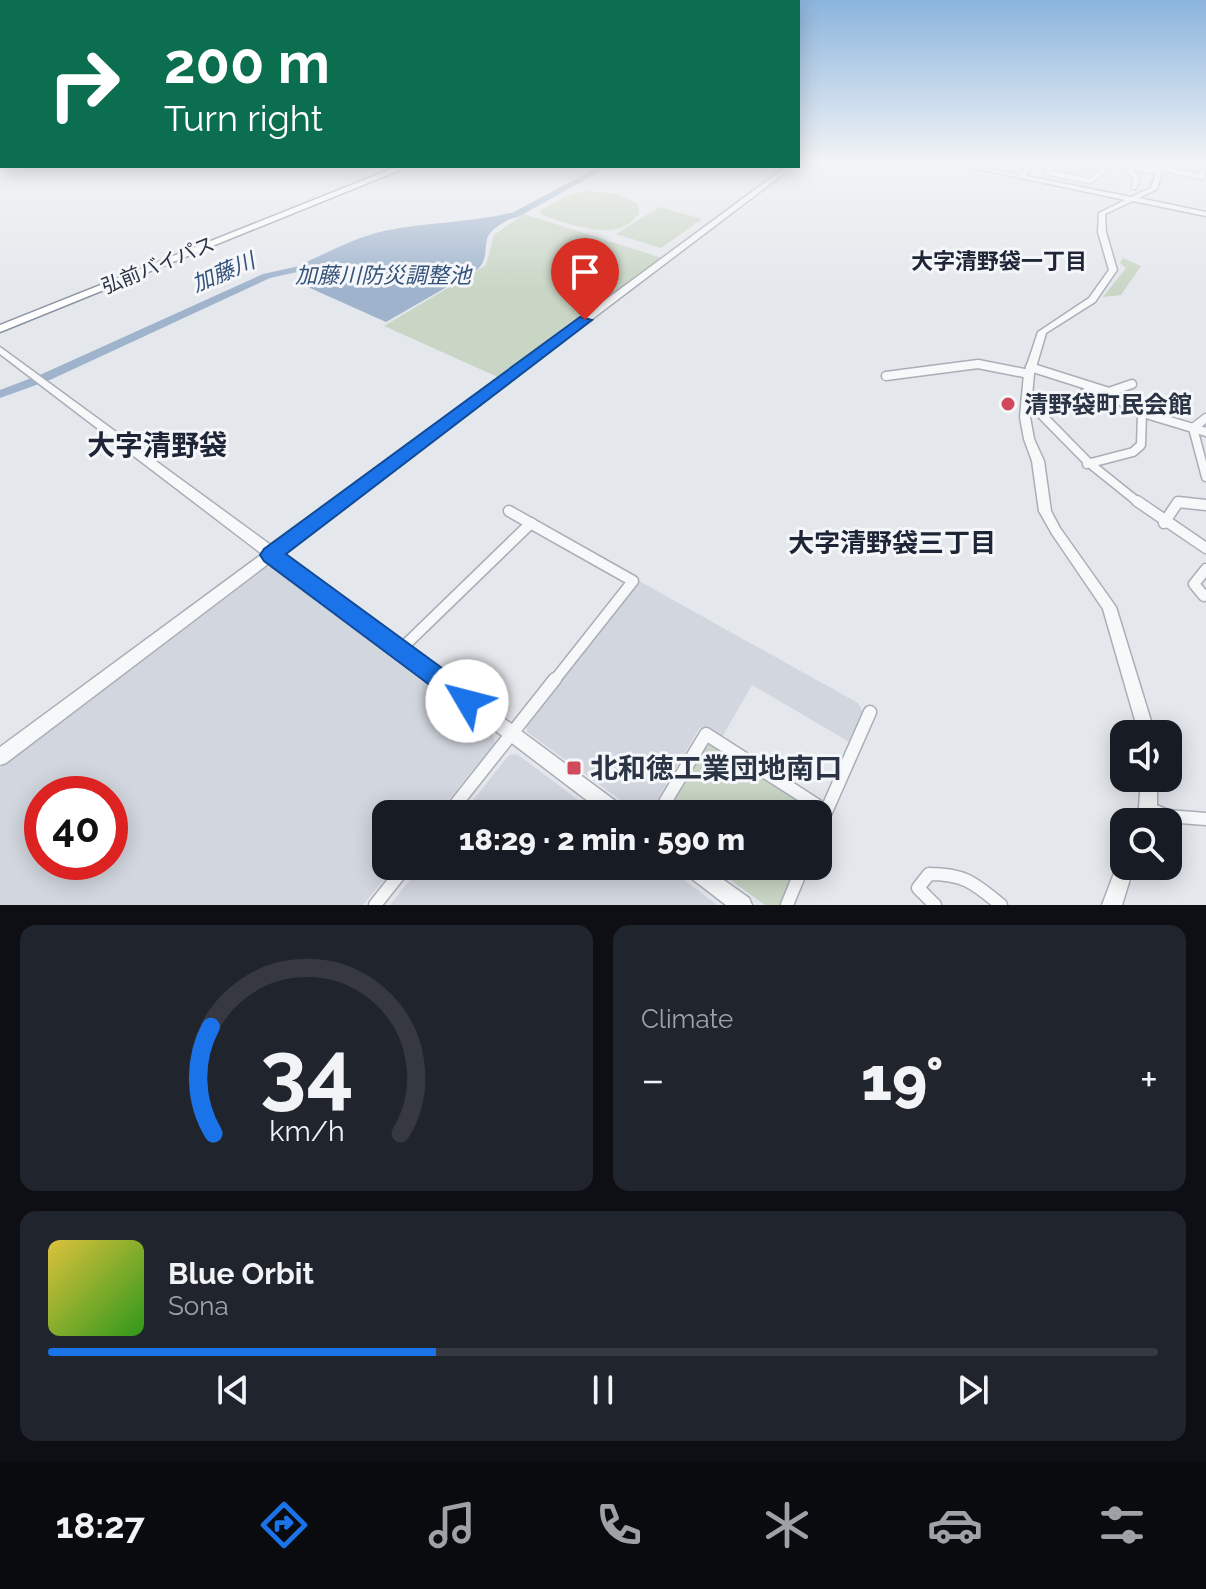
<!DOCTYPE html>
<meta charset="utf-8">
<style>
:root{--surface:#171b24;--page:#20242c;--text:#f1f3f6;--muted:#9ea1a6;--line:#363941;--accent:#1a73e8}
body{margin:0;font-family:Raleway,"Noto Sans JP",sans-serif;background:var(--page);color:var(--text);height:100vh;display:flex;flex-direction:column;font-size:30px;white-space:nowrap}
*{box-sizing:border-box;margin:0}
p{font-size:26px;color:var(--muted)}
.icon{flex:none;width:44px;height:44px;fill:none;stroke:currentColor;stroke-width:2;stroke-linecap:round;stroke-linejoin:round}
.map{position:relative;height:905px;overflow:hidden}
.panel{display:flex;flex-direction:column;gap:20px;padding:20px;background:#0d0f14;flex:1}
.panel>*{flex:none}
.top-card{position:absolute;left:0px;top:0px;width:800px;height:168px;box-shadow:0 4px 20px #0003;background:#0b6e4f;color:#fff;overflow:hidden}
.fabs{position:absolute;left:1110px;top:720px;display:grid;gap:16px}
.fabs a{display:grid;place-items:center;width:72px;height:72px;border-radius:16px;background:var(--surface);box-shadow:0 4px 20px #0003;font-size:40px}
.speed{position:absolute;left:24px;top:776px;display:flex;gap:16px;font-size:40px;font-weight:700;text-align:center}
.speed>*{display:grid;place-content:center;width:104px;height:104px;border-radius:50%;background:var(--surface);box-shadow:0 4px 20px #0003;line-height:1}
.speed .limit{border:12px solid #d22;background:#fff;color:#111}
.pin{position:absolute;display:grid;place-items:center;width:68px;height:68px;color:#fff;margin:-82px -34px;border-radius:50% 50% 50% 0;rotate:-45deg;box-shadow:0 0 8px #0007}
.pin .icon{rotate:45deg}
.me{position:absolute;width:88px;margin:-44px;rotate:307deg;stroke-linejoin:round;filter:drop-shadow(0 0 6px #0008)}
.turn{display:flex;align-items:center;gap:28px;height:168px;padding:0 32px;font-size:36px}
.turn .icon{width:104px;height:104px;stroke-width:2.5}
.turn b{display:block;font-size:56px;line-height:68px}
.big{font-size:60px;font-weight:800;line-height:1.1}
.panel .widget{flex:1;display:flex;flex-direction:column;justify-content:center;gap:12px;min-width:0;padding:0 28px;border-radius:16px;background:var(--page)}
.panel .dial{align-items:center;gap:0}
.dial svg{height:208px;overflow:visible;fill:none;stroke:var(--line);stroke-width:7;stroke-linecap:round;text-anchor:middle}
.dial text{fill:var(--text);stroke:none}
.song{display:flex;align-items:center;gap:24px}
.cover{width:96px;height:96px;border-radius:12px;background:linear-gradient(135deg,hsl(50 70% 55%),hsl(110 70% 35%))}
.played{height:8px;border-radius:4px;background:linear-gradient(90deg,var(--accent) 35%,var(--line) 35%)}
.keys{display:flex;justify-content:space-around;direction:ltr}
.heat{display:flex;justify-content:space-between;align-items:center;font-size:44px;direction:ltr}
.panel .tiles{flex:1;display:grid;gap:20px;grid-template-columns:1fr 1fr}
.widget:last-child{grid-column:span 2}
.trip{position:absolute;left:372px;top:800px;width:460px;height:80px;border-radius:16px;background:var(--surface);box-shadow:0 4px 20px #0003;font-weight:800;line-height:80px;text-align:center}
.tab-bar{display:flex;height:128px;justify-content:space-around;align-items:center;background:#090b0e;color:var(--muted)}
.tab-bar .icon{width:56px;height:56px}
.tab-bar .selected{color:var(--accent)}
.tab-bar b{font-size:36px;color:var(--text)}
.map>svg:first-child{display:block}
.built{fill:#d2d6de;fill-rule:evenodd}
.green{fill:#c9d6c5}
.water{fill:#9fb4cc}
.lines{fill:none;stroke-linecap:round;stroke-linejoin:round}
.river{fill:#9fb4cc;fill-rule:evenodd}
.minor-far3-casing{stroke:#a9aeb7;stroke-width:7}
.minor-far2-casing{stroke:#a9aeb7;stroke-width:11}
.minor-far1-casing{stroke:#a9aeb7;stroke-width:13}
.minor-casing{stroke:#a9aeb7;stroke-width:15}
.tertiary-casing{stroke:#a9aeb7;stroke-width:3}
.secondary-casing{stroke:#a9aeb7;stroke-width:3}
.trunk-casing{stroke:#8b94a3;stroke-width:3}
.minor-far3{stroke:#f7f8fa;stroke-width:5}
.minor-far2{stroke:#f7f8fa;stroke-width:8}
.minor-far1{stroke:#f7f8fa;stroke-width:10}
.minor{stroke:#f7f8fa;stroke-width:12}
.tertiary{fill:#f7f8fa;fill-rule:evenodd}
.secondary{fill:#fff;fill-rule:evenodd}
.trunk{fill:#fff;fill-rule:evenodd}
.route{fill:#1a73e8;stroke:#114b97;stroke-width:2}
.poi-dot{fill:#d1495b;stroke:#f4f6f9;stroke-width:3}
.labels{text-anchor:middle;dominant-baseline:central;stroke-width:6;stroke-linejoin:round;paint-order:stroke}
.far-street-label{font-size:20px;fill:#2b3445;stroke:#f4f6f9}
.far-neighbourhood-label{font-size:22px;font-weight:bold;fill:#1d2536;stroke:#f4f6f9}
.far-water-label{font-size:22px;font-style:italic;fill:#34527a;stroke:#f4f6f9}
.poi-label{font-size:24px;font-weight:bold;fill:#2b3445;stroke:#f4f6f9;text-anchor:start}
.neighbourhood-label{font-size:26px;font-weight:bold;fill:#1d2536;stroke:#f4f6f9}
.quarter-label{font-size:28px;font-weight:bold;fill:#1d2536;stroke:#f4f6f9}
.near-poi-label{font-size:28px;font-weight:bold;fill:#2b3445;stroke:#f4f6f9;text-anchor:start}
</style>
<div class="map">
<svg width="1206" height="905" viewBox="0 0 1206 905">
<rect width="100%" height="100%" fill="#e4e7ec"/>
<g class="built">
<path d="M 265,567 L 271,567 L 493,735 L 495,743 L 437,814 L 386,814 L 386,866 L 395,866 L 363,905 L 0,905 L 0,768 ZM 110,794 L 110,862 L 42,862 L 42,794 Z"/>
<polygon points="639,581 858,703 863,712 851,743 752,685 721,739 700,727 649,814 640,814 527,732 526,723"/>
<polygon points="517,754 597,814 462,814 509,755"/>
<polygon points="421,866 666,866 717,905 390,905"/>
</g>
<g class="green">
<path d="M 588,191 L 619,194 L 638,204 L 639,213 C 619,245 570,224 542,215 L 540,211 C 556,203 567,192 588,191 Z"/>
<polygon points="659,207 702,219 661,248 616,234"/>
<polygon points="524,214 662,258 500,378 384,326 486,265 494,235"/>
<polygon points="1123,258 1141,266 1121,295 1103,297 1126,268 1120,263"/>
<polygon points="712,744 811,807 813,814 665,814 705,746"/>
<polygon points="711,866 796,866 780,905 765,905"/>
</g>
<path class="water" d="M 510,213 L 517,215 C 508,221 491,227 487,239 C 484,252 488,258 478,269 L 386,322 L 301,284 L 302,264 C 329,252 356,237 384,231 C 426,222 468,223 510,213 Z"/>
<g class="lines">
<g class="river">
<polygon points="600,166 610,166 518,217 496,222 492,219 512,213"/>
<polygon points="317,262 322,265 320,267 270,278 50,380 0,398 0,390 42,374 263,274"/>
</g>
<g class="minor-far3-casing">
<g id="minor-far3">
<polyline points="1052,163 1047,172 1090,181 1107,169 1074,163"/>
<polyline points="1112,163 1159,172"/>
<polyline points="1134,168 1130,170 1137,180 1134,187"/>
<polyline points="1159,168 1202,177 1203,170"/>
</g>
</g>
<g class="minor-far2-casing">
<g id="minor-far2">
<polyline points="1030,367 1109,392 1133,410 1206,432"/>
<polyline points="886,376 978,364 1029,374"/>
<polyline points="1109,392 1132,384"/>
<polyline points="1026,399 1088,462 1139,503"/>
<polyline points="1082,409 1078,398 1092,388"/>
<polyline points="1193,428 1206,477"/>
<polyline points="1193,428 1206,418"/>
<polyline points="1087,464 1133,452 1141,445 1142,413"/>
<polyline points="1177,503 1190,503"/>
</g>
</g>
<g class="minor-far1-casing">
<g id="minor-far1">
<polyline points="1137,501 1206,548"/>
<polyline points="509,511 633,581 554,681"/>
<polyline points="1164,523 1178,502 1206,505"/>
<polyline points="1204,596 1194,584 1206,569"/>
<polyline points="399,651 531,523"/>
</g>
</g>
<g class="minor-casing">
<g id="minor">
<polyline points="1148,808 1167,816 1206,819"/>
<polyline points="448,814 555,679"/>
<polyline points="658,814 706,734 826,811"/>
<polyline points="818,830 870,712"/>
<polyline points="375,905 406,866"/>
<polyline points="787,905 803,866"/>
<path d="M 935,905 L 918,888 L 929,874 C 965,874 974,883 1001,905"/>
</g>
</g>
<g class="tertiary-casing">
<g id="tertiary">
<polygon points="950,163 961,163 1020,175 1028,163 1034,163 1026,176 1131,197 1151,188 1156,172 1153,163 1159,163 1162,172 1157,189 1139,198 1206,212 1206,216 1133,201 1105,214 1106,232 1117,270 1095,302 1046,333 1034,374 1030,417 1034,439 1044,461 1051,511 1060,528 1116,607 1155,734 1139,734 1103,609 1052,534 1039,511 1032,461 1024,439 1020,417 1024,374 1038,332 1089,298 1109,270 1098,232 1099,213 1125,200"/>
<polygon points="787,166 794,166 282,554 625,808 628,814 605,814 272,561 6,763 0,765 0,747 262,554 0,354 0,347 272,546"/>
<polygon points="1141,778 1157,778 1157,808 1151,822 1133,822 1139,808"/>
<polygon points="1124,857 1124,866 1134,866 1122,905 1102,905 1119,860"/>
<polygon points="680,866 704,866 749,898 752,905 726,905 683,872"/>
</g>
</g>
<g class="secondary-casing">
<polygon id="secondary" points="0,166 10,166 0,170"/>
</g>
<g class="trunk-casing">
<polygon id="trunk" points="399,166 410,166 0,332 0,325"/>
</g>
<use href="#minor-far3" class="minor-far3"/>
<use href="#minor-far2" class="minor-far2"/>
<use href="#minor-far1" class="minor-far1"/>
<use href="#minor" class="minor"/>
<use href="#tertiary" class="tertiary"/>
<use href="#secondary" class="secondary"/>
<use href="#trunk" class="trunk"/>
</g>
<linearGradient id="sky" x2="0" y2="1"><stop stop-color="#8bb4dd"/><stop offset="0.56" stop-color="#f3f4f6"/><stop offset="1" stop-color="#f3f4f6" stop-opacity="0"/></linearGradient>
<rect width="1206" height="290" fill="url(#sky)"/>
<polygon class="route" points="580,317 592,320 286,554 476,693 480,701 476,710 467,713 264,561 260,555 264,549"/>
<g class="poi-dot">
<circle cx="1008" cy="404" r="8"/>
<rect x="566" y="760" width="16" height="16" rx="4"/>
</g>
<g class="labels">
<g class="far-street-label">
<text transform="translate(158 265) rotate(-22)">弘前バイパス</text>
</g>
<g class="far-neighbourhood-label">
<text x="999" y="261">大字清野袋一丁目</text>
</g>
<g class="far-water-label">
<text transform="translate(223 272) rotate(-23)">加藤川</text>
<text x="383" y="275">加藤川防災調整池</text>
</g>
<g class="poi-label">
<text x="1024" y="404">清野袋町民会館</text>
</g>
<g class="neighbourhood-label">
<text x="892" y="543">大字清野袋三丁目</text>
</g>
<g class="quarter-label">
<text x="157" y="445">大字清野袋</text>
</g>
<g class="near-poi-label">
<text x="590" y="768">北和徳工業団地南口</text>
</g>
</g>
</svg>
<div class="fabs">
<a><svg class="icon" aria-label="sound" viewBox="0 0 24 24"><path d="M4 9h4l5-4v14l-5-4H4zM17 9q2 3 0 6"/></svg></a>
<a><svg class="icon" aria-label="search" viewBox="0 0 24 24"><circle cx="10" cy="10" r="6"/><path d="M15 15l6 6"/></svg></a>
</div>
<div class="speed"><div class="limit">40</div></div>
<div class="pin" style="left:585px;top:320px;background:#d93025"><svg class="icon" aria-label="arrive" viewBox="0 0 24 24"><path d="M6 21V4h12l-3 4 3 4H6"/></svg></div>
<svg class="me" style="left:467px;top:701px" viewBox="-20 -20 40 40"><circle r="19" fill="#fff"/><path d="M0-13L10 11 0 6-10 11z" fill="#1a73e8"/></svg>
<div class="trip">18:29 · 2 min · 590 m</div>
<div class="top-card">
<div class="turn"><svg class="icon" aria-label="right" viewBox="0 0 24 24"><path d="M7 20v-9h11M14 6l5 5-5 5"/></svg><div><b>200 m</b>Turn right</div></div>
</div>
</div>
<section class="panel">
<div class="tiles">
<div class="widget dial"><svg viewBox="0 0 100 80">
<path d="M14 69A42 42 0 1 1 86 69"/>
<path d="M14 69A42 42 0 0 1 13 28" stroke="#1a73e8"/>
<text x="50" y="56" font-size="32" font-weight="700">34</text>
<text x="50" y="72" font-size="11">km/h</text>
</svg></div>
<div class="widget"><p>Climate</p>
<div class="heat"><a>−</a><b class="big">19°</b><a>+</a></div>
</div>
<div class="widget">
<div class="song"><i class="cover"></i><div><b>Blue Orbit</b><p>Sona</p></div></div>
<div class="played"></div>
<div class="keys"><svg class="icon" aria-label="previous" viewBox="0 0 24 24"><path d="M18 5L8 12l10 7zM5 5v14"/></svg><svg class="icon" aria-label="pause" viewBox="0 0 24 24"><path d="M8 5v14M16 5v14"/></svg><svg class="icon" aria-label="next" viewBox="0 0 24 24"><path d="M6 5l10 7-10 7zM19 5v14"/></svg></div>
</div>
</div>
</section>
<nav class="tab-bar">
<b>18:27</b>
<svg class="icon selected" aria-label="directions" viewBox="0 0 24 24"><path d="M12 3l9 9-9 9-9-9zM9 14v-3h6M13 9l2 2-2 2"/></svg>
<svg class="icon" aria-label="music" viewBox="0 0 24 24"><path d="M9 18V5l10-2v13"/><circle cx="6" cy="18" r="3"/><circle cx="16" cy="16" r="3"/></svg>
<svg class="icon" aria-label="phone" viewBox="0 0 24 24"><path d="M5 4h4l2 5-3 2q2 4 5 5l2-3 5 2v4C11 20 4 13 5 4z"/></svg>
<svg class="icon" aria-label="climate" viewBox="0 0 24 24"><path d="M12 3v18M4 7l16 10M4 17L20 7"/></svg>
<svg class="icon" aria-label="car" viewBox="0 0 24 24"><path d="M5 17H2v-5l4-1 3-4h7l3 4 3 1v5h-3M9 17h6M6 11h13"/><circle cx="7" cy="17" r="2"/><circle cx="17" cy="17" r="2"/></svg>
<svg class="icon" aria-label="filters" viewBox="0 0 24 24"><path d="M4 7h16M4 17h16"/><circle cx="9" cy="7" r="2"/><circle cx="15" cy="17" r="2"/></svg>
</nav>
